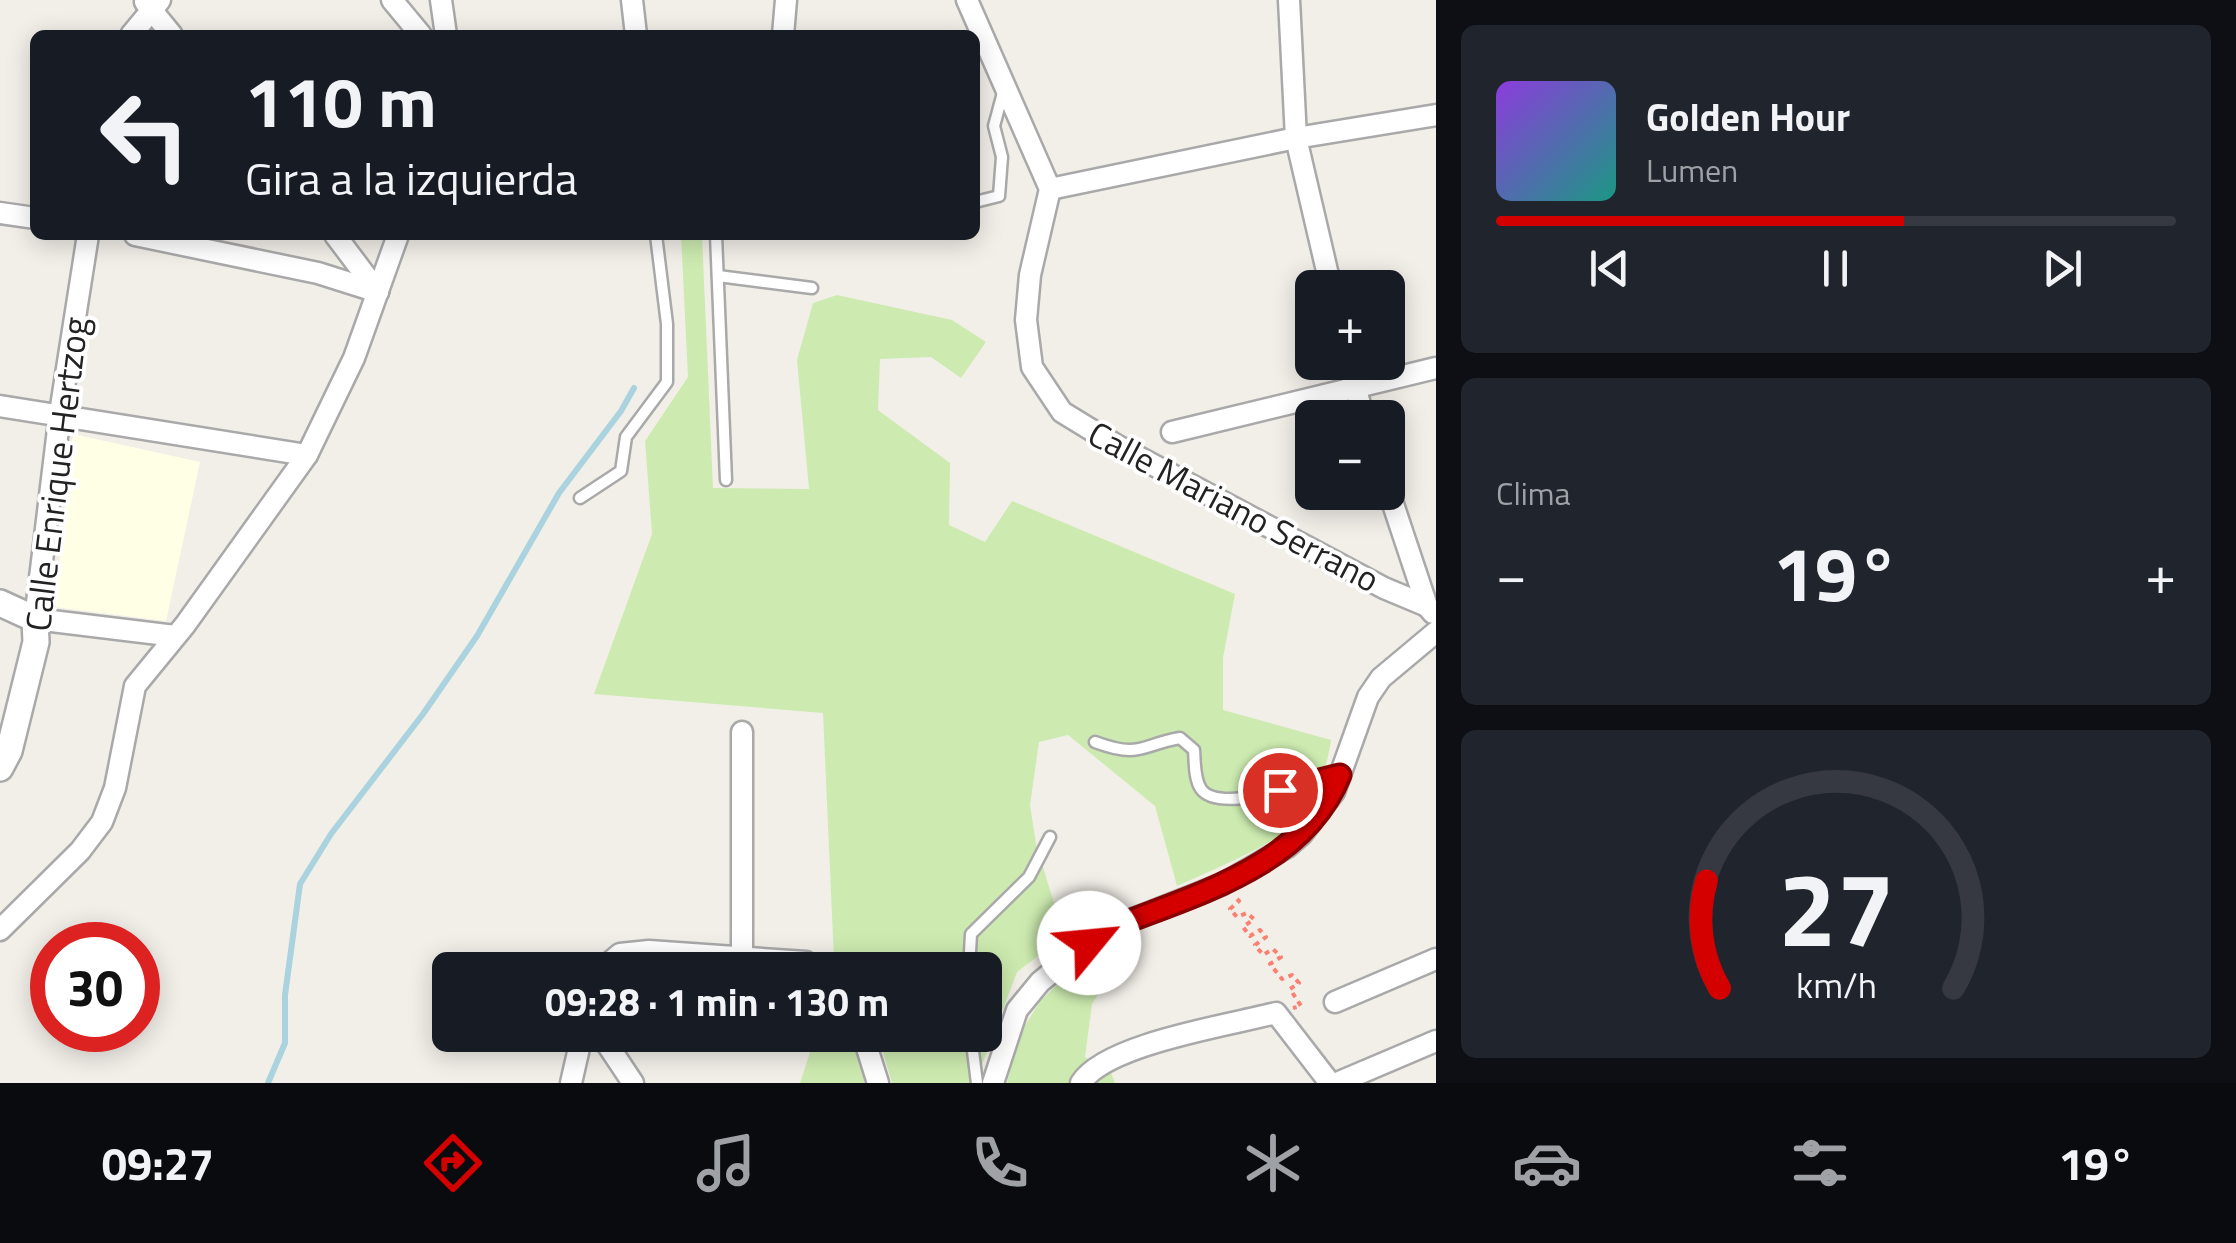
<!DOCTYPE html>
<html lang="es">
<meta charset="utf-8">
<style>
:root{--surface:#171b24;--page:#20242c;--text:#f1f3f6;--muted:#9ea1a6;--line:#363941;--accent:#d40000}
body{margin:0;font-family:"Titillium Web",sans-serif;background:var(--page);color:var(--text);height:100vh;display:flex;flex-direction:column;font-size:38px;white-space:nowrap}
*{box-sizing:border-box;margin:0}
p{font-size:32px;color:var(--muted)}
.icon{flex:none;width:55px;height:55px;fill:none;stroke:currentColor;stroke-width:2;stroke-linecap:round;stroke-linejoin:round}
.map{position:relative;flex:1;overflow:hidden}
.side{display:flex;flex-direction:column;gap:25px;padding:25px;background:#0d0f14;width:800px}
.side>*{flex:none}
.top-card{position:absolute;left:30px;top:30px;width:950px;height:210px;border-radius:15px;box-shadow:0 5px 25px #0003;background:#171b24;color:var(--text);overflow:hidden}
.fabs{position:absolute;left:1295px;top:270px;display:grid;gap:20px}
.fabs a{display:grid;place-items:center;width:110px;height:110px;border-radius:15px;background:var(--surface);box-shadow:0 5px 25px #0003;font-size:50px}
.speed{position:absolute;left:30px;top:922px;display:flex;gap:20px;font-size:50px;font-weight:700;text-align:center}
.speed>*{display:grid;place-content:center;width:130px;height:130px;border-radius:50%;background:var(--surface);box-shadow:0 5px 25px #0003;line-height:1}
.speed .limit{border:15px solid #d22;background:#fff;color:#111}
.pin{position:absolute;display:grid;place-items:center;width:85px;height:85px;color:#fff;margin:-42px;border:5px solid #fff;border-radius:50%;box-shadow:0 2px 10px #0007}
.me{position:absolute;width:110px;margin:-55px;rotate:62deg;stroke-linejoin:round;filter:drop-shadow(0 0 8px #0008)}
.turn{display:flex;align-items:center;gap:35px;height:210px;padding:0 50px;font-size:45px}
.turn .icon{width:130px;height:130px;stroke-width:2.5}
.turn b{display:block;font-size:70px;line-height:85px}
.big{font-size:75px;font-weight:700;line-height:1.1}
.side .tile{flex:1;display:flex;flex-direction:column;justify-content:center;gap:15px;min-width:0;padding:0 35px;border-radius:15px;background:var(--page)}
.side .dial{align-items:center;gap:0}
.dial svg{height:260px;overflow:visible;fill:none;stroke:var(--line);stroke-width:7;stroke-linecap:round;text-anchor:middle}
.dial text{fill:var(--text);stroke:none}
.song{display:flex;align-items:center;gap:30px}
.cover{width:120px;height:120px;border-radius:15px;background:linear-gradient(135deg,hsl(270 70% 55%),hsl(170 70% 35%))}
.played{height:10px;border-radius:5px;background:linear-gradient(90deg,var(--accent) 60%,var(--line) 60%)}
.keys{display:flex;justify-content:space-around;direction:ltr}
.heat{display:flex;justify-content:space-between;align-items:center;font-size:55px;direction:ltr}
.trip{position:absolute;left:432px;top:952px;width:570px;height:100px;border-radius:15px;background:var(--surface);box-shadow:0 5px 25px #0003;font-weight:700;line-height:100px;text-align:center}
.tabs{display:flex;height:160px;justify-content:space-around;align-items:center;background:#090b0e;color:var(--muted)}
.tabs .icon{width:70px;height:70px}
.tabs .active{color:var(--accent)}
.tabs b{font-size:45px;color:var(--text)}
main{display:flex;flex:1;min-height:0}
.map>svg:first-child{display:block}
.education{fill:#ffffe5}
.grass{fill:#cdebb0}
.lines{fill:none;stroke-linecap:round;stroke-linejoin:round}
.stream{stroke:#aad3df;stroke-width:6}
.service-casing{stroke:#a9a9a9;stroke-width:15}
.minor-casing{stroke:#a9a9a9;stroke-width:25}
.tertiary-casing{stroke:#a9a9a9;stroke-width:30}
.path{stroke:#fa8072;stroke-width:4;stroke-dasharray:5 5;stroke-linecap:butt}
.service{stroke:#fff;stroke-width:10}
.minor{stroke:#fff;stroke-width:20}
.tertiary{stroke:#fff;stroke-width:25}
.route-casing{stroke:#8a0000;stroke-width:25}
.route{stroke:#d40000;stroke-width:18}
.labels{text-anchor:middle;dominant-baseline:central;stroke-width:8;stroke-linejoin:round;paint-order:stroke}
.street-label{font-size:35px;fill:#222;stroke:#fff}
</style>
<main>
<div class="map">
<svg width="1436" height="1083" viewBox="0 0 1436 1083">
<rect width="100%" height="100%" fill="#f2efe9"/>
<polygon class="education" points="73,434 200,462 166,621 55,607"/>
<g class="grass">
<path d="M 681,235 L 702,235 L 713,488 L 809,489 L 797,360 L 813,303 L 837,295 L 952,320 L 986,342 L 961,378 L 931,357 L 880,359 L 878,410 L 950,463 L 949,525 L 985,542 L 1012,501 L 1235,594 L 1223,658 L 1223,710 L 1331,740 C 1327,767 1318,797 1300,819 C 1280,843 1207,872 1177,886 L 1155,806 L 1068,735 L 1039,742 L 1030,805 L 1036,844 L 1064,936 L 1017,972 L 975,1083 L 892,1083 L 878,1035 L 985,1035 L 985,970 L 842,970 L 834,960 L 823,713 L 594,694 L 652,534 L 645,441 L 688,377 Z"/>
<polygon points="1104,941 1114,970 1092,1004 1085,1057 1111,1073 1115,1083 1007,1083 1019,1035 1041,1000"/>
<polygon points="830,1035 854,1035 869,1083 800,1083 814,1040"/>
</g>
<g class="lines">
<polyline class="stream" points="268,1083 285,1043 285,995 300,884 331,834 423,714 477,636 559,493 621,411 634,388"/>
<g class="service-casing">
<g id="service">
<polyline points="975,202 999,196 1002,157 994,126 1004,89"/>
<polyline points="716,235 726,480"/>
<polyline points="718,276 812,288"/>
<polyline points="580,498 621,471 626,437 667,382 667,324 656,235"/>
<path d="M 1095,742 C 1141,759 1140,745 1180,738 L 1194,750 C 1195,762 1194,779 1201,789 C 1219,815 1313,782 1339,775"/>
<polyline points="969,970 971,934 1029,877 1050,837"/>
<polyline points="971,1035 977,1083"/>
</g>
</g>
<g class="minor-casing">
<g id="minor">
<polyline points="392,0 421,35"/>
<polyline points="441,0 446,35"/>
<polyline points="632,0 636,35"/>
<polyline points="967,0 1050,189 1030,275 1026,320 1032,367 1062,412 1116,445 1384,588 1427,606"/>
<polyline points="1289,0 1296,138 1331,288"/>
<polyline points="145,2 172,35"/>
<polyline points="131,35 160,0"/>
<polyline points="783,35 786,0"/>
<polyline points="1050,189 1296,138 1436,115"/>
<polyline points="0,213 35,218"/>
<polyline points="88,235 60,413 35,619 175,636"/>
<polyline points="135,235 318,273 378,292"/>
<polyline points="335,235 378,292"/>
<polyline points="1348,362 1364,418"/>
<polyline points="0,406 307,455"/>
<polyline points="1172,432 1436,368"/>
<polyline points="1388,489 1427,606 1433,613"/>
<polyline points="0,930 80,851 102,822 115,788 135,686 185,625 307,455 354,358 398,235"/>
<polyline points="742,955 742,732"/>
<polyline points="601,970 620,954 649,951 806,962 814,970"/>
<polyline points="1335,1002 1436,959"/>
<polyline points="601,1035 633,1083"/>
<polyline points="863,1035 878,1083"/>
<polyline points="571,1083 582,1035"/>
<polyline points="993,1083 1017,1010 1040,982 1073,955 1106,930 1223,884 1287,847 1302,834 1334,792 1368,697 1381,678 1436,632"/>
<path d="M 1081,1083 C 1105,1044 1230,1025 1276,1013 L 1330,1083"/>
<polyline points="1337,1083 1436,1041"/>
</g>
</g>
<g class="tertiary-casing">
<polyline id="tertiary" points="0,603 35,619 36,642 9,751 0,768"/>
</g>
<polyline class="path" points="1237,899 1239,901 1230,909 1237,917 1247,913 1254,919 1243,927 1250,936 1260,930 1266,937 1255,945 1263,955 1273,949 1281,957 1270,964 1282,979 1292,975 1299,983 1290,989 1301,1006 1293,1008"/>
<use href="#service" class="service"/>
<use href="#minor" class="minor"/>
<use href="#tertiary" class="tertiary"/>
</g>
<g class="lines">
<g class="route-casing">
<path id="route" d="M 1089,943 L 1106,930 C 1192,895 1302,869 1340,775 L 1280,790"/>
</g>
<use href="#route" class="route"/>
</g>
<g class="labels">
<g class="street-label">
<text transform="translate(56 474) rotate(-83)">Calle Enrique Hertzog</text>
<text transform="translate(1234 506) rotate(28)">Calle Mariano Serrano</text>
</g>
</g>
</svg>
<div class="fabs">
<a>+</a>
<a>−</a>
</div>
<div class="speed"><div class="limit">30</div></div>
<div class="pin" style="left:1280px;top:790px;background:#d93025"><svg class="icon" aria-label="arrive" viewBox="0 0 24 24"><path d="M6 21V4h12l-3 4 3 4H6"/></svg></div>
<svg class="me" style="left:1089px;top:943px" viewBox="-20 -20 40 40"><circle r="19" fill="#fff"/><path d="M0-13L10 11 0 6-10 11z" fill="#d40000"/></svg>
<div class="trip">09:28 · 1 min · 130 m</div>
<div class="top-card">
<div class="turn"><svg class="icon" aria-label="left" viewBox="0 0 24 24"><path d="M17 20v-9H6M10 6l-5 5 5 5"/></svg><div><b>110 m</b>Gira a la izquierda</div></div>
</div>
</div>
<section class="side">
<div class="tile">
<div class="song"><i class="cover"></i><div><b>Golden Hour</b><p>Lumen</p></div></div>
<div class="played"></div>
<div class="keys"><svg class="icon" aria-label="previous" viewBox="0 0 24 24"><path d="M18 5L8 12l10 7zM5 5v14"/></svg><svg class="icon" aria-label="pause" viewBox="0 0 24 24"><path d="M8 5v14M16 5v14"/></svg><svg class="icon" aria-label="next" viewBox="0 0 24 24"><path d="M6 5l10 7-10 7zM19 5v14"/></svg></div>
</div>
<div class="tile"><p>Clima</p>
<div class="heat"><a>−</a><b class="big">19°</b><a>+</a></div>
</div>
<div class="tile dial"><svg viewBox="0 0 100 80">
<path d="M14 69A42 42 0 1 1 86 69"/>
<path d="M14 69A42 42 0 0 1 10 36" stroke="#d40000"/>
<text x="50" y="56" font-size="32" font-weight="700">27</text>
<text x="50" y="72" font-size="11">km/h</text>
</svg></div>
</section>
</main>
<nav class="tabs">
<b>09:27</b>
<svg class="icon active" aria-label="directions" viewBox="0 0 24 24"><path d="M12 3l9 9-9 9-9-9zM9 14v-3h6M13 9l2 2-2 2"/></svg>
<svg class="icon" aria-label="music" viewBox="0 0 24 24"><path d="M9 18V5l10-2v13"/><circle cx="6" cy="18" r="3"/><circle cx="16" cy="16" r="3"/></svg>
<svg class="icon" aria-label="phone" viewBox="0 0 24 24"><path d="M5 4h4l2 5-3 2q2 4 5 5l2-3 5 2v4C11 20 4 13 5 4z"/></svg>
<svg class="icon" aria-label="climate" viewBox="0 0 24 24"><path d="M12 3v18M4 7l16 10M4 17L20 7"/></svg>
<svg class="icon" aria-label="car" viewBox="0 0 24 24"><path d="M5 17H2v-5l4-1 3-4h7l3 4 3 1v5h-3M9 17h6M6 11h13"/><circle cx="7" cy="17" r="2"/><circle cx="17" cy="17" r="2"/></svg>
<svg class="icon" aria-label="filters" viewBox="0 0 24 24"><path d="M4 7h16M4 17h16"/><circle cx="9" cy="7" r="2"/><circle cx="15" cy="17" r="2"/></svg>
<b>19°</b>
</nav>
